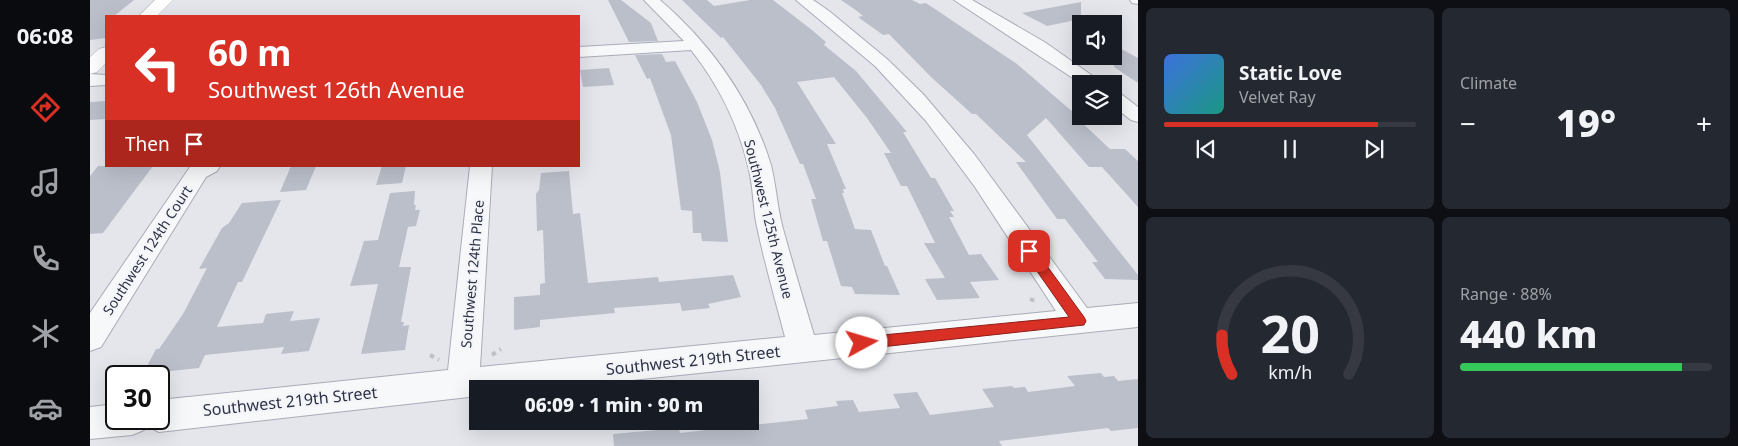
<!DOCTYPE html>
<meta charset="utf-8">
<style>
:root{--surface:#171b24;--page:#242831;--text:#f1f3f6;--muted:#9ea1a6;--line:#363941;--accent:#d93025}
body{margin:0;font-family:"Noto Sans",sans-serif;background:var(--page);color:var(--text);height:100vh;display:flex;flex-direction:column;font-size:19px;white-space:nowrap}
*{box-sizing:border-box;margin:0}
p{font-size:16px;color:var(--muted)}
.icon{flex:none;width:28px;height:28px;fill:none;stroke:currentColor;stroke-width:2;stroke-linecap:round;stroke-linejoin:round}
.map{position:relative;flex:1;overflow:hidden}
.side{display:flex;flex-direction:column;gap:8px;padding:8px;background:#0d0f14;width:600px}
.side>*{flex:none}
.banner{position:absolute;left:15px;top:15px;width:475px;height:152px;border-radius:0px;box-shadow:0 5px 20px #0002;background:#d93025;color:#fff;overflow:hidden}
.tools{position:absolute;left:982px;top:15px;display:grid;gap:10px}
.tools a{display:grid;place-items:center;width:50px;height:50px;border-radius:0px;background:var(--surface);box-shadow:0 5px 20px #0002;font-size:25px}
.speed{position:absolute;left:15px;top:365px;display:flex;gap:10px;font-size:25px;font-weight:700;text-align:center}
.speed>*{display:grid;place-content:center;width:65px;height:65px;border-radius:50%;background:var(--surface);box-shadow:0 5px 20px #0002;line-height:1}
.speed .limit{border:2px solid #111;border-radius:8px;background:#fff;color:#111}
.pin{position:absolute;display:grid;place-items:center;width:42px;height:42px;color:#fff;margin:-21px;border-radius:10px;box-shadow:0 2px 8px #0006}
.me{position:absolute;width:55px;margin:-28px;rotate:84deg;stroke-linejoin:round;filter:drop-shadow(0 0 4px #0008)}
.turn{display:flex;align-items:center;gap:18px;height:105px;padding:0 20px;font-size:22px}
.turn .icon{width:65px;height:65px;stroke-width:2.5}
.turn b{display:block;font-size:35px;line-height:42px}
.then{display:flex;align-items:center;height:48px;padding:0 20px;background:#0003;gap:10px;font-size:19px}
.big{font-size:38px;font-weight:800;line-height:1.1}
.side .card{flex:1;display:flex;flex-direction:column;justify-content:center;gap:8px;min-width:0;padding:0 18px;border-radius:8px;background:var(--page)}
.side .dial{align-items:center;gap:0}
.dial svg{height:130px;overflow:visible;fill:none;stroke:var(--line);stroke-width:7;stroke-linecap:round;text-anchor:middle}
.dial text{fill:var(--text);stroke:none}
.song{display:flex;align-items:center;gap:15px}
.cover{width:60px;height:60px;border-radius:8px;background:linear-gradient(135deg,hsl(220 70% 55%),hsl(170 70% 35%))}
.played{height:5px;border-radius:2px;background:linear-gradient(90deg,var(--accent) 85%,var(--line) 85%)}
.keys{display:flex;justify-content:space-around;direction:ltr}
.heat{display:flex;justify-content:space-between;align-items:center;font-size:28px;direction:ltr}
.charge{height:8px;border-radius:4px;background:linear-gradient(90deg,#34c759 88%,var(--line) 0)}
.side .tiles{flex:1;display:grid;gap:8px;grid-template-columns:repeat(2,1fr)}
.trip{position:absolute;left:379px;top:380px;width:290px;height:50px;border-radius:0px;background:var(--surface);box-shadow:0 5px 20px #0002;font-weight:800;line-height:50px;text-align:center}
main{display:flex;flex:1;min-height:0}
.dock{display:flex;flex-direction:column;width:90px;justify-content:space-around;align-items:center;background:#090b0e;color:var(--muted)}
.dock .icon{width:35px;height:35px}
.dock .selected{color:var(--accent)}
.dock b{font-size:22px;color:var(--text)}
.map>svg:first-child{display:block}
.building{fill:#bbbfca}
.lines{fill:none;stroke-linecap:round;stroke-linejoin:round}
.street-casing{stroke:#a9acb7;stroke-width:2}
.secondary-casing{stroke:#a9acb7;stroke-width:1}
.path{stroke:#bec1c7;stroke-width:4;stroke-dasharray:4.5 4.5;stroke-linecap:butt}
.street{fill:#f7f8fa;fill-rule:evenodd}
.secondary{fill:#fff;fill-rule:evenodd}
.route{fill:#d93025;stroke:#8d1f18}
.labels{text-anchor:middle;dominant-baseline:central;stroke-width:4.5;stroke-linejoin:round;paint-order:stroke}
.street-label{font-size:14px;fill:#2b3245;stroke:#f4f5f9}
.near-street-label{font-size:16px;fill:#2b3245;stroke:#f4f5f9}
</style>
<main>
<nav class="dock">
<b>06:08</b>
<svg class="icon selected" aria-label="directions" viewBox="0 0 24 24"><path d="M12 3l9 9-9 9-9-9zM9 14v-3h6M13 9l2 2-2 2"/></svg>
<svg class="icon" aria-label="music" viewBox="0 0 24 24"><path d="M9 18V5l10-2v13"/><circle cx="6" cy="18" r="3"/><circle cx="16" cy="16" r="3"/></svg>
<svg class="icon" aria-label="phone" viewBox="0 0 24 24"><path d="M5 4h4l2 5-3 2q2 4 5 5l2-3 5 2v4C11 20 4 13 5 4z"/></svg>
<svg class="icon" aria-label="climate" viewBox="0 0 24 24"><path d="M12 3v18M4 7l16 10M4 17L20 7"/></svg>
<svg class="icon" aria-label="car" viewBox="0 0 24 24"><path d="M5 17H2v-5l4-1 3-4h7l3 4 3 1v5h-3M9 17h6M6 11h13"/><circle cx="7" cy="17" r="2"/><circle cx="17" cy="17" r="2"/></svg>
</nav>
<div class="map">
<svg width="1048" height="446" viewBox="0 0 1048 446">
<rect width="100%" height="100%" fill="#e4e6ec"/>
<g class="building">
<polygon points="0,0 44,0 24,16 16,16 16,38 0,40"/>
<polygon points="518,0 531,0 561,23 568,41 539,42"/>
<polygon points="592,0 617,0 624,6 660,0 683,0 722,30 736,42 734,45 766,71 817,132 813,132 841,178 845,178 864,211 860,211 864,217 859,217 879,255 891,254 909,280 880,282 890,298 847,300 835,279 855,278 834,243 845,243 817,186 811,186 794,153 801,153 777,118 744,77 707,82 746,144 737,144 756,189 753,189 754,193 752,193 765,229 781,230 795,266 797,266 810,295 765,294 762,287 751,286 737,241 733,241 721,199 726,199 713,164 710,164 685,108 671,85 633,37 631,38"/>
<polygon points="751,0 822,0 830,4 836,3 927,64 991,119 988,119 1020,149 1035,149 1048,161 1048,207 1012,167 999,167 956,118 937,135 1048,275 1048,280 1015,279 1002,262 1008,262 975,219 967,219 926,162 936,162 886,114 882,114 841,77 799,34 793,35 768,17 773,16 767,11"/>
<polygon points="991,2 991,19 957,26 932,13"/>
<polygon points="1024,45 1048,58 1048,83 1024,67"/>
<polygon points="572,54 576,62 585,61 607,102 622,140 630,172 638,242 612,241 611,233 603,233 602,211 591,210 581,135 560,78 557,79 545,55"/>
<polygon points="519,68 524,85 493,87 490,70"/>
<polygon points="16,101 16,119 0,120 0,102"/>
<polygon points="8,166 63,166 13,233 0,234 0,176"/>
<polygon points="201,166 226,166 216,190 190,192"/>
<polygon points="292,166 316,166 312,183 286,185"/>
<polygon points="479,171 483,214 490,213 498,283 568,277 569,282 643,275 651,297 618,304 620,308 592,311 590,303 524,308 525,313 450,320 450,327 424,330 424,297 450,295 450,284 455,283 453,230 447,231 446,194 449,190 451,173"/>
<polygon points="325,191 324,205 326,205 325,210 330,210 326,226 318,227 309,267 321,267 311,322 314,322 313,326 319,325 315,350 271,354 288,284 260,286 274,241 288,240 300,193"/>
<polygon points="191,200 152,282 148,282 127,327 173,323 176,314 204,311 200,321 230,318 219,351 191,354 194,347 115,355 109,368 53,374 66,349 69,349 93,314 117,268 109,269 132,228 139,223 152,203"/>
<polygon points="1011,373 1014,377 1024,376 1028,381 1048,379 1048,428 1021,431 1018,428 909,441 912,446 524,446 523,434 589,428 590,433 625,429 623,421 642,421 643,427 718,419 715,410 748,406 746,401 763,400 769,412 810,408 803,394 827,392 840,415 904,407 892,389 922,386 924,388 935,387 938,392 985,386 977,376"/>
</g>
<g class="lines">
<g class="street-casing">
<g id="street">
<path d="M 554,0 L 570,0 C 621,44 661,100 681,165 C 686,185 687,205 692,225 C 702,262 713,298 724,335 L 966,311 L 885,187 L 836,121 L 785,66 L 706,0 L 723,0 L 739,11 L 797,59 L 833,94 L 884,154 L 997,308 L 1048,303 L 1048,327 L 456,389 L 388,389 L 388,396 L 69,432 L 56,425 L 54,430 L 42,435 L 0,439 L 0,407 L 26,404 L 26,419 L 69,419 L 69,400 L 358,370 L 380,166 L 402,166 L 390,367 L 695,337 C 685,299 674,261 666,222 C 663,204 663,184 658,166 C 648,124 628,84 601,50 L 489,57 L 489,47 L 594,41 Z"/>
<polygon points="864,0 882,0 956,43 1014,84 992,84"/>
<polygon points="1040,0 1048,0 1048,4 1042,3"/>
<polygon points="0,74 16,75 16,85 0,86"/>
<polygon points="1024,92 1031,94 1048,107 1048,122 1041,120 1024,107"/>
<polygon points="130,166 127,171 116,177 11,347 0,351 0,313 100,167"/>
</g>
</g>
<g class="secondary-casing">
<g id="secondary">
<polygon points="65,0 83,0 67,16 49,16"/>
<polygon points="16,47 16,63 7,72 0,74 0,57 9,49"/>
</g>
</g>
<g class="path">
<polyline points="940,299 948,302"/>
<polyline points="340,355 349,360"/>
<polyline points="402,355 411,349"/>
</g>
<use href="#street" class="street"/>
<use href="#secondary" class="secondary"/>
</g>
<polygon class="route" points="939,247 944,248 994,317 996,321 994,325 772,349 767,347 765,343 767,339 772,337 979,317 935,254 933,251"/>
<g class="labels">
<g class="street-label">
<text transform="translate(679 219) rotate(76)">Southwest 125th Avenue</text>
<text transform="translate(57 250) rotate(-57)">Southwest 124th Court</text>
<text transform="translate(382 274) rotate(-85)">Southwest 124th Place</text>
</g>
<g class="near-street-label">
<text transform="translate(603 360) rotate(-6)">Southwest 219th Street</text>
<text transform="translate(200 401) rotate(-6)">Southwest 219th Street</text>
</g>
</g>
</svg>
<div class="tools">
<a><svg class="icon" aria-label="sound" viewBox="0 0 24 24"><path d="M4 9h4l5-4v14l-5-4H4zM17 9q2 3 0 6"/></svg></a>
<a><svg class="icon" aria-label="layers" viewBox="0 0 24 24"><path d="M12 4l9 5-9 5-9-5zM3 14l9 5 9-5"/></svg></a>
</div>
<div class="speed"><div class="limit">30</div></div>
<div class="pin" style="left:939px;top:251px;background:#d93025"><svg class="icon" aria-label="arrive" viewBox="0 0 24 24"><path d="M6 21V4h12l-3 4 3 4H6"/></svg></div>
<svg class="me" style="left:772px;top:343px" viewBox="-20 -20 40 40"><circle r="19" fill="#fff"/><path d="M0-13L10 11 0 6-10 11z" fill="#d93025"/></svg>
<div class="trip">06:09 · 1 min · 90 m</div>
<div class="banner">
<div class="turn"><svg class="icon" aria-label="left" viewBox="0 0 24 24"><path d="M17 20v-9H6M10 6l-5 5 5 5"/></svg><div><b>60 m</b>Southwest 126th Avenue</div></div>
<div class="then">Then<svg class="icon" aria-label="arrive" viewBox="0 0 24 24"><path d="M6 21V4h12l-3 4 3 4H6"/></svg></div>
</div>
</div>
<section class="side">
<div class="tiles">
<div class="card">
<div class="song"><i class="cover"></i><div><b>Static Love</b><p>Velvet Ray</p></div></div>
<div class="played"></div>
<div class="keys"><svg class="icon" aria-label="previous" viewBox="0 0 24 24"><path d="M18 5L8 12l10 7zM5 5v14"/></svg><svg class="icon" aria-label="pause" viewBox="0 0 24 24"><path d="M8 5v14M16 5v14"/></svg><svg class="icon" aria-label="next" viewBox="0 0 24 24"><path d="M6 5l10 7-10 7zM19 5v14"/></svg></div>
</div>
<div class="card"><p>Climate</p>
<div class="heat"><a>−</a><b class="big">19°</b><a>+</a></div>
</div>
<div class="card dial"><svg viewBox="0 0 100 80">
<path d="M14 69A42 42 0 1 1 86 69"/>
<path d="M14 69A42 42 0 0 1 8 45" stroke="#d93025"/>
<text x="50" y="56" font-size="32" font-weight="700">20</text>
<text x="50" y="72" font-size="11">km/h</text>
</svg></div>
<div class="card"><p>Range · 88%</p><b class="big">440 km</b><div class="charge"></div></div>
</div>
</section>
</main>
